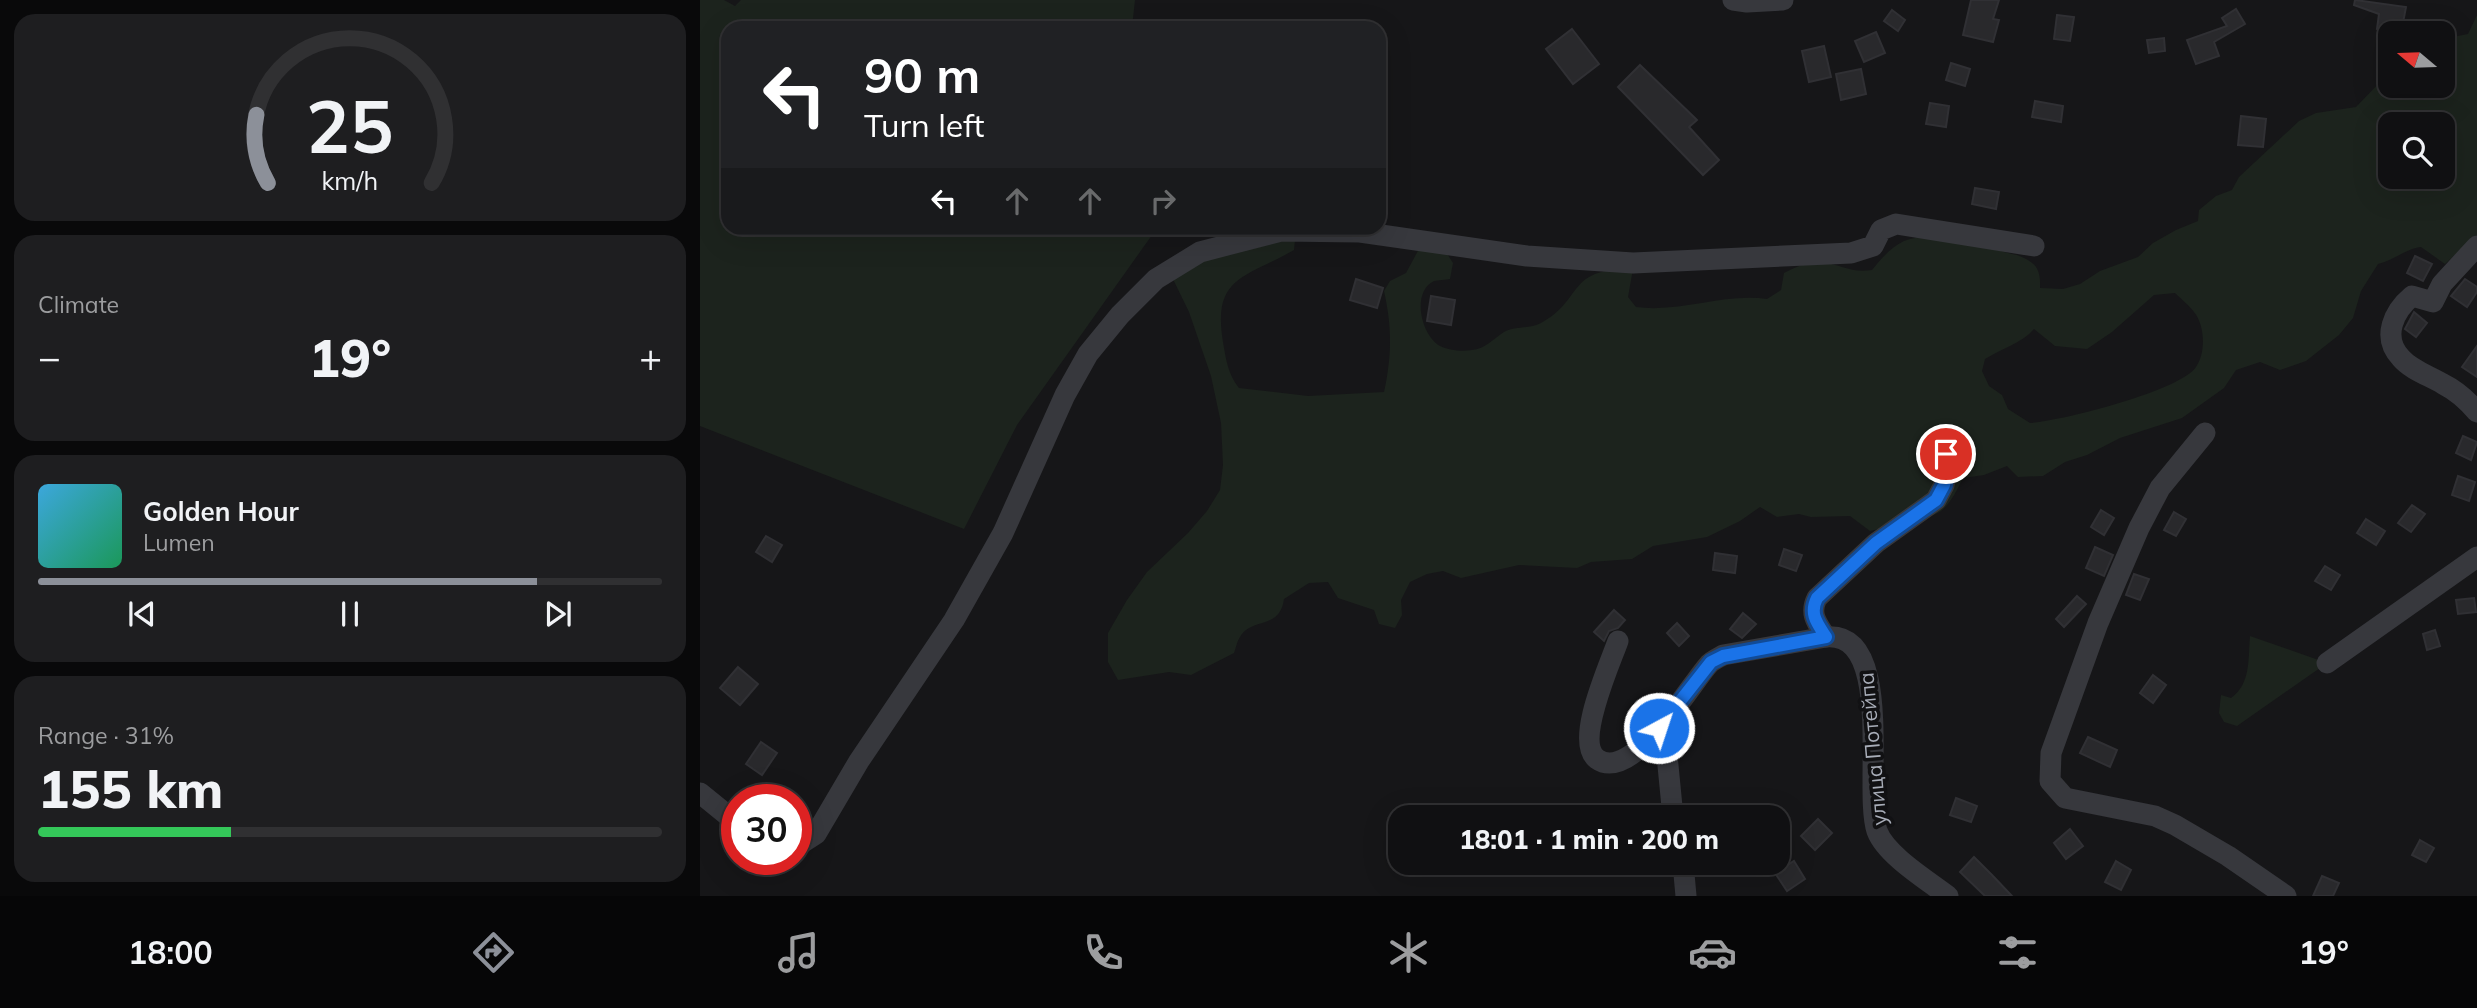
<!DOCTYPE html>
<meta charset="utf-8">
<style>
:root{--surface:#101012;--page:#1e1e20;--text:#f1f3f6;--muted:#9c9d9f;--line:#303032;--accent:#8c9099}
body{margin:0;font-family:Mulish,sans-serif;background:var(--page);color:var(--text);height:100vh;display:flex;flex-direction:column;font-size:26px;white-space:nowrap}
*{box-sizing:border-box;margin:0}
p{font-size:23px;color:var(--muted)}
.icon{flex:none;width:38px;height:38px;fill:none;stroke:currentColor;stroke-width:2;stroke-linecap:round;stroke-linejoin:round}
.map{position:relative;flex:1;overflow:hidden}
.drawer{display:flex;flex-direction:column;gap:14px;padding:14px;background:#09090a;width:700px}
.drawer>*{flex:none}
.hud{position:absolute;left:21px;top:21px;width:665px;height:214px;border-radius:21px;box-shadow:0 7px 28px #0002,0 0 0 2px var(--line);background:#202124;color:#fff;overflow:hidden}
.needle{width:46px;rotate:289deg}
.tools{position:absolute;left:1678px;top:21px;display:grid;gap:14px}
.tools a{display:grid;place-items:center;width:77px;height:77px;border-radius:14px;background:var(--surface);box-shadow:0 7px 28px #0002,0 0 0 2px var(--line);font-size:35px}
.speed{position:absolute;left:21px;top:784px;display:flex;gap:14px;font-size:35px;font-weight:700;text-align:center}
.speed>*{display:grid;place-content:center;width:91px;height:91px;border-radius:50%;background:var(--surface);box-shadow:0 7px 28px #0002,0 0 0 2px var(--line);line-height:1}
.speed .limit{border:10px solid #d22;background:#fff;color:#111}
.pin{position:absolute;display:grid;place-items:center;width:60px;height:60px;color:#fff;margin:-30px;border:4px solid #fff;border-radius:50%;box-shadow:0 2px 7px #0007}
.me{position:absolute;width:77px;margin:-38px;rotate:40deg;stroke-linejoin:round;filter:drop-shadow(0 0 5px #0008)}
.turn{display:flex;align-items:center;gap:24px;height:147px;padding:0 28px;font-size:32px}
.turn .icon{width:91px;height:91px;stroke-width:2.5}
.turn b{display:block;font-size:49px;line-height:60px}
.lanes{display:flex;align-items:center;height:66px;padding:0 28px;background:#0003;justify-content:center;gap:35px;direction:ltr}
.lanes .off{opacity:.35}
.big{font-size:52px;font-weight:800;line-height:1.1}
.drawer .card{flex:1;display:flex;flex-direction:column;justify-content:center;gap:10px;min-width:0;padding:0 24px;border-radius:21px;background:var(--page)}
.drawer .dial{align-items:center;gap:0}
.dial svg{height:182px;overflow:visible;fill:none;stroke:var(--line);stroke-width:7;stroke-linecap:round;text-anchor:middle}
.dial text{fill:var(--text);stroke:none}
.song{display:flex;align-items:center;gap:21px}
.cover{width:84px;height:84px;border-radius:10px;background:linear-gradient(135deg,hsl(200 70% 55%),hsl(150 70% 35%))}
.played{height:7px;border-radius:4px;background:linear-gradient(90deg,var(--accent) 80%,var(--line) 80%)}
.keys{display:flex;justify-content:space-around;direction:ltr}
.heat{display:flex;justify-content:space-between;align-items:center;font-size:38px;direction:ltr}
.charge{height:10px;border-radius:5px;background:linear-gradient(90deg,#34c759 31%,var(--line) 0)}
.trip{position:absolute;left:688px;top:805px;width:402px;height:70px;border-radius:21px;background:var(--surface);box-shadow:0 7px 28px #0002,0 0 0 2px var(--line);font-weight:800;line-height:70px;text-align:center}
.tabs{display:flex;height:112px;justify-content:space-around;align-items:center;background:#060607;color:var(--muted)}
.tabs .icon{width:49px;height:49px}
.tabs .current{color:var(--accent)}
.tabs b{font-size:32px;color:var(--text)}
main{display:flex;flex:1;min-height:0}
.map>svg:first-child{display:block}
.green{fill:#1c231d;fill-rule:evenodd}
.building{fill:#29292c;stroke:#303034;stroke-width:2}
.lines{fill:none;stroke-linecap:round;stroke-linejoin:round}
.minor{stroke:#37383d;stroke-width:21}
.route-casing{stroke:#114b97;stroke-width:18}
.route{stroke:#1a73e8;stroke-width:12}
.labels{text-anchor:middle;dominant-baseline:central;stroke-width:7;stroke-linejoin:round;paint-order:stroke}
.street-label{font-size:21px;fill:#a8adb8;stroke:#111113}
</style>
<main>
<section class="drawer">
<div class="card dial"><svg viewBox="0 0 100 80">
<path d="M14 69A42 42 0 1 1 86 69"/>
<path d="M14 69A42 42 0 0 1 9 39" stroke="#8c9099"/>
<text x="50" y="56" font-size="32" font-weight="700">25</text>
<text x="50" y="72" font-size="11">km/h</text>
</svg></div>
<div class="card"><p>Climate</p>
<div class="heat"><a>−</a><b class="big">19°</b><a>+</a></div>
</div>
<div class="card">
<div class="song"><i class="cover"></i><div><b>Golden Hour</b><p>Lumen</p></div></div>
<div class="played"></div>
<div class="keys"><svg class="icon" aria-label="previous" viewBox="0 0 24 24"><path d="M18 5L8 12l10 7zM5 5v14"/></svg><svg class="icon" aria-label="pause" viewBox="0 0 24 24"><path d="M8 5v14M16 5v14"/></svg><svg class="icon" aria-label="next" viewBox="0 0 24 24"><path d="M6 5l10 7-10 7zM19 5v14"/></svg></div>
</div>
<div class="card"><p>Range · 31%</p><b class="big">155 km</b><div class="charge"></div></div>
</section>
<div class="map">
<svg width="1777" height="896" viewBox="0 0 1777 896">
<rect width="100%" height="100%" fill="#161618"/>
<g class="green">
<polygon points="0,0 24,0 35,6 41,0 435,0 432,28 28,28 28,228 457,228 317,425 264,529 0,426"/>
<path d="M 1777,15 L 1777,235 L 1745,264 L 1721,247 C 1705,249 1695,260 1678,264 L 1661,291 L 1653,318 L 1639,335 L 1606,361 L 1580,370 L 1560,362 L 1536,370 L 1524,388 L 1482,418 L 1420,438 L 1387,455 L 1365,462 L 1343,476 L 1318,477 L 1307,466 L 1284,475 L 1263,478 C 1257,490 1251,503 1241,511 C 1231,519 1185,528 1170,531 L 1150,516 L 1111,517 L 1099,514 L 1077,517 L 1060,507 L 1040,521 L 1007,537 L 953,546 L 932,559 L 891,562 L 877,568 L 819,565 L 761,578 L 743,571 L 727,574 L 710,582 L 701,600 L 702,615 L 695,628 L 679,624 L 674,610 L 638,598 L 628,582 L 609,583 L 584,599 C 580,630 552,617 540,637 C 537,641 536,648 534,653 L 491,675 L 469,672 L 418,680 L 408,662 L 408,633 L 427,600 L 447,572 L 488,533 L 507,511 L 520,490 L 523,465 L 521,423 L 511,376 L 489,312 L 470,273 L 507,253 L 584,237 L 595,240 L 594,250 C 546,278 512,276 523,342 C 526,360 528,374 539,388 L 608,396 L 684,392 C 692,354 692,328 684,291 L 690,281 L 706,273 L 720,247 L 744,249 L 753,263 L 750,279 C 746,280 738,280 734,281 C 711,292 721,335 740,346 C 748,350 762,352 772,350 C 785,349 793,339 804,332 C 815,326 830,329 841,323 C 885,299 865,268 933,269 L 928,297 L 936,307 C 981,313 1023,293 1067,299 L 1081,290 L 1084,273 C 1096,267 1109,260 1122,262 C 1142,265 1150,273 1172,270 C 1181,259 1191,247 1204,241 C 1237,228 1284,248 1317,255 C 1335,262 1341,268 1340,288 L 1363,289 L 1380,284 L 1400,271 L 1438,257 L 1453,243 L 1476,230 L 1498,221 L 1499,210 L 1516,196 L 1532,190 L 1539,177 L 1599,121 L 1616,113 L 1656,107 L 1683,79 L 1690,77 L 1690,86 L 1743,86 L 1743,39 L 1768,34 ZM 1690,124 L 1743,124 L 1743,177 L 1690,177 ZM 1475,293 C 1481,299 1489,305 1494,312 C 1505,325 1506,353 1496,367 C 1480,391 1361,421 1330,423 L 1308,409 L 1302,395 L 1289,386 L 1282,371 L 1285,359 C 1301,349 1322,343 1334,329 L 1355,346 L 1387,349 L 1412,332 L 1454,295 Z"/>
<path d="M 1550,636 L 1627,663 L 1537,726 L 1524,722 L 1519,713 L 1521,695 L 1531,698 C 1551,684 1548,659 1550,636 Z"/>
</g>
<g class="building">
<polygon points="1271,0 1299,0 1293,19 1299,20 1293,42 1263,35"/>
<polygon points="1655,0 1706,7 1701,33 1677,29 1679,14 1654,5"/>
<polygon points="1536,9 1545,24 1514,42 1519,56 1496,64 1487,40 1527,26 1522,18"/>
<polygon points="1192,10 1205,20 1198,31 1184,21"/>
<polygon points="1357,15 1374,17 1370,41 1354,39"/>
<polygon points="872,29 899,64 873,84 846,49"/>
<polygon points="1176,32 1185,53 1164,62 1155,41"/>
<polygon points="1464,38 1465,51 1449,53 1447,40"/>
<polygon points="1124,46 1131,77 1109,82 1102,51"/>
<polygon points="1251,63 1270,69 1265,86 1246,80"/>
<polygon points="940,65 997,120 989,127 1019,160 1003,175 918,87"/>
<polygon points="1161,69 1166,94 1141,100 1136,74"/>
<polygon points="1335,101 1363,106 1361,122 1332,117"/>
<polygon points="1230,103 1249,106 1246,127 1226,124"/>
<polygon points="1541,116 1566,119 1563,147 1538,145"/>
<polygon points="1275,188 1299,192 1296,209 1272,204"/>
<polygon points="1715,256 1732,264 1723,281 1707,273"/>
<polygon points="656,279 683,288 677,308 650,300"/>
<polygon points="1765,279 1777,287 1777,292 1767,307 1751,296"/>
<polygon points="731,296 755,300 751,325 727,321"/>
<polygon points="1714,312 1727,323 1716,337 1705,329"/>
<polygon points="1777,346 1777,377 1762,367"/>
<polygon points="1763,436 1777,442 1771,460 1756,453"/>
<polygon points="1758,476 1775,482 1769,501 1752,495"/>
<polygon points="1712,505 1725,514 1711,532 1698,523"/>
<polygon points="1401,510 1414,518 1404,535 1391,527"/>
<polygon points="1474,512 1486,519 1476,536 1464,530"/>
<polygon points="1666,519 1685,531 1676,545 1657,533"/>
<polygon points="66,536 82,545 72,562 56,552"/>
<polygon points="1395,547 1413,555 1404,576 1386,568"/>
<polygon points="1084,549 1102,555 1096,571 1079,565"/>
<polygon points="1015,553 1037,556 1035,573 1013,570"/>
<polygon points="1625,566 1640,575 1631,590 1615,581"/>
<polygon points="1434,574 1449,579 1440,600 1426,595"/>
<polygon points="1377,596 1386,604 1364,627 1356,619"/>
<polygon points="1774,598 1776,612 1758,614 1756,600"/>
<polygon points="914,610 925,620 918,628 909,631 904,641 894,632"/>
<polygon points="1043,613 1056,624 1042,638 1030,629"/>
<polygon points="977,623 989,636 979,646 967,633"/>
<polygon points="1735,630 1740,646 1727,650 1723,634"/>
<polygon points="38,667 58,684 40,705 20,688"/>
<polygon points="1453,675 1466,685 1453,703 1440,693"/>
<polygon points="1388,737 1417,750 1410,767 1380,753"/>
<polygon points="61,742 77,753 62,775 46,764"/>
<polygon points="1256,798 1277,806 1271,822 1250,815"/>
<polygon points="1118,819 1132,833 1115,850 1101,836"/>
<polygon points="1370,829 1383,846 1366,859 1354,843"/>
<polygon points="1720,840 1734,848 1726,862 1712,855"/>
<polygon points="1274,857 1292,875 1312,896 1285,896 1260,872"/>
<polygon points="1094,861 1105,879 1087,891 1075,873"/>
<polygon points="1416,861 1431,870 1421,890 1405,882"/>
<polygon points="1622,876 1639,883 1633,896 1613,896"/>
</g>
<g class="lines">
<g class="minor">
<polyline points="1033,0 1047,2 1083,0"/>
<path d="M 1777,246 L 1742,284 L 1733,302 L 1712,296 C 1694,311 1681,337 1701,358 C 1711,370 1730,376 1743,384 C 1757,391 1767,400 1777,412"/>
<polyline points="1505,433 1460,488 1439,528 1398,623 1351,753 1350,781 1365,798 1455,816 1475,825 1528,856 1586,896"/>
<path d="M 1126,637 C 1117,623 1109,614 1117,598 L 1176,543 L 1236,500 L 1244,485 L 1248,468 L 1246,454"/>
<path d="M 918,641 C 910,664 874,742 897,759 C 932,784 990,685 1009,664 C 1013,660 1018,658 1023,655 L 1126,637 C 1196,631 1163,790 1177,831 C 1186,855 1227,880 1248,896"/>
<polyline points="1627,663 1777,557"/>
<polyline points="971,716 966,745 973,817"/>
<polyline points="0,793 37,823"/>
<polyline points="96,843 102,843 116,834 159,761 254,620 303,533 365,395 388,354 420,315 456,279 500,252 581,231 660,232 827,256 933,263 1151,253 1173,246 1181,230 1196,224 1334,246"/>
<polyline points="983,863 986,896"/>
</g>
</g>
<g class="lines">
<g class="route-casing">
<path id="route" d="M 959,728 L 1011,662 L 1023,656 L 1126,637 C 1117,623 1109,614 1117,598 L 1176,543 L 1236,500 L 1244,485 L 1248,468 L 1246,454"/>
</g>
<use href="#route" class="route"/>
</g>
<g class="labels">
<g class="street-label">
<text transform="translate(1172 749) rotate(-95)">улица Потейпа</text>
</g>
</g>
</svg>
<div class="tools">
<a><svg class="needle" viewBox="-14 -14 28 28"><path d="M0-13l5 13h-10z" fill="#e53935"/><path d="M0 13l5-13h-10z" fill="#9c9d9f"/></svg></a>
<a><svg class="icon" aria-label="search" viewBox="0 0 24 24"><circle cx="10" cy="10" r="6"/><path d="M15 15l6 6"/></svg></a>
</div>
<div class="speed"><div class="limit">30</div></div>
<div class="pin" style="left:1246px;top:454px;background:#d93025"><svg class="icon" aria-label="arrive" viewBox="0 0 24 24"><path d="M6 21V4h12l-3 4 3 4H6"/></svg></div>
<svg class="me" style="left:959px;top:728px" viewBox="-20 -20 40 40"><circle r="17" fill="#1a73e8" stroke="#fff" stroke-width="3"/><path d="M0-11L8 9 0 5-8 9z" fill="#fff"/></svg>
<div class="trip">18:01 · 1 min · 200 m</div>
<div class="hud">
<div class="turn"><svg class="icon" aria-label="left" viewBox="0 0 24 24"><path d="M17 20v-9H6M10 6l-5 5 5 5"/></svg><div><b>90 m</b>Turn left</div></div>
<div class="lanes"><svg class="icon" aria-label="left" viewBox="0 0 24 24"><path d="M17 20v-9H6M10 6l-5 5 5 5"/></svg><svg class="icon off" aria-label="ahead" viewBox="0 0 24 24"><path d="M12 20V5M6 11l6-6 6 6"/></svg><svg class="icon off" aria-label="ahead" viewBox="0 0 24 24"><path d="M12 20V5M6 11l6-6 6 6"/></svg><svg class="icon off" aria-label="right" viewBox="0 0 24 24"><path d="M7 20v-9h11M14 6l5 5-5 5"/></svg></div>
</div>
</div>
</main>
<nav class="tabs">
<b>18:00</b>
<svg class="icon current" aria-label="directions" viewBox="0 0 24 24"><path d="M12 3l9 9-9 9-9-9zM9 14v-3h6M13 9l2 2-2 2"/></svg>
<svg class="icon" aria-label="music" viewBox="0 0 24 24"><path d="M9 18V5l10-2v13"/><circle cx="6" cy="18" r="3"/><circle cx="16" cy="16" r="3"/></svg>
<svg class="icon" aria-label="phone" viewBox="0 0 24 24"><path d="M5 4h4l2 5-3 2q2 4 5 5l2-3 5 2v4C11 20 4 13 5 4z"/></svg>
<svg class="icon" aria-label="climate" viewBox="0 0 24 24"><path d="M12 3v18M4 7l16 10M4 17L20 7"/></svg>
<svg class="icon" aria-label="car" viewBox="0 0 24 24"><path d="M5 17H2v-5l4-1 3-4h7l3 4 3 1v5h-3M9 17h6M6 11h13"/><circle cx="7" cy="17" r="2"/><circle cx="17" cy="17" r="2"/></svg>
<svg class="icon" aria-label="filters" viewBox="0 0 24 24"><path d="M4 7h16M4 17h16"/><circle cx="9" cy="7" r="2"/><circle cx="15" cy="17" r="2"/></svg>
<b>19°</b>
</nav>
